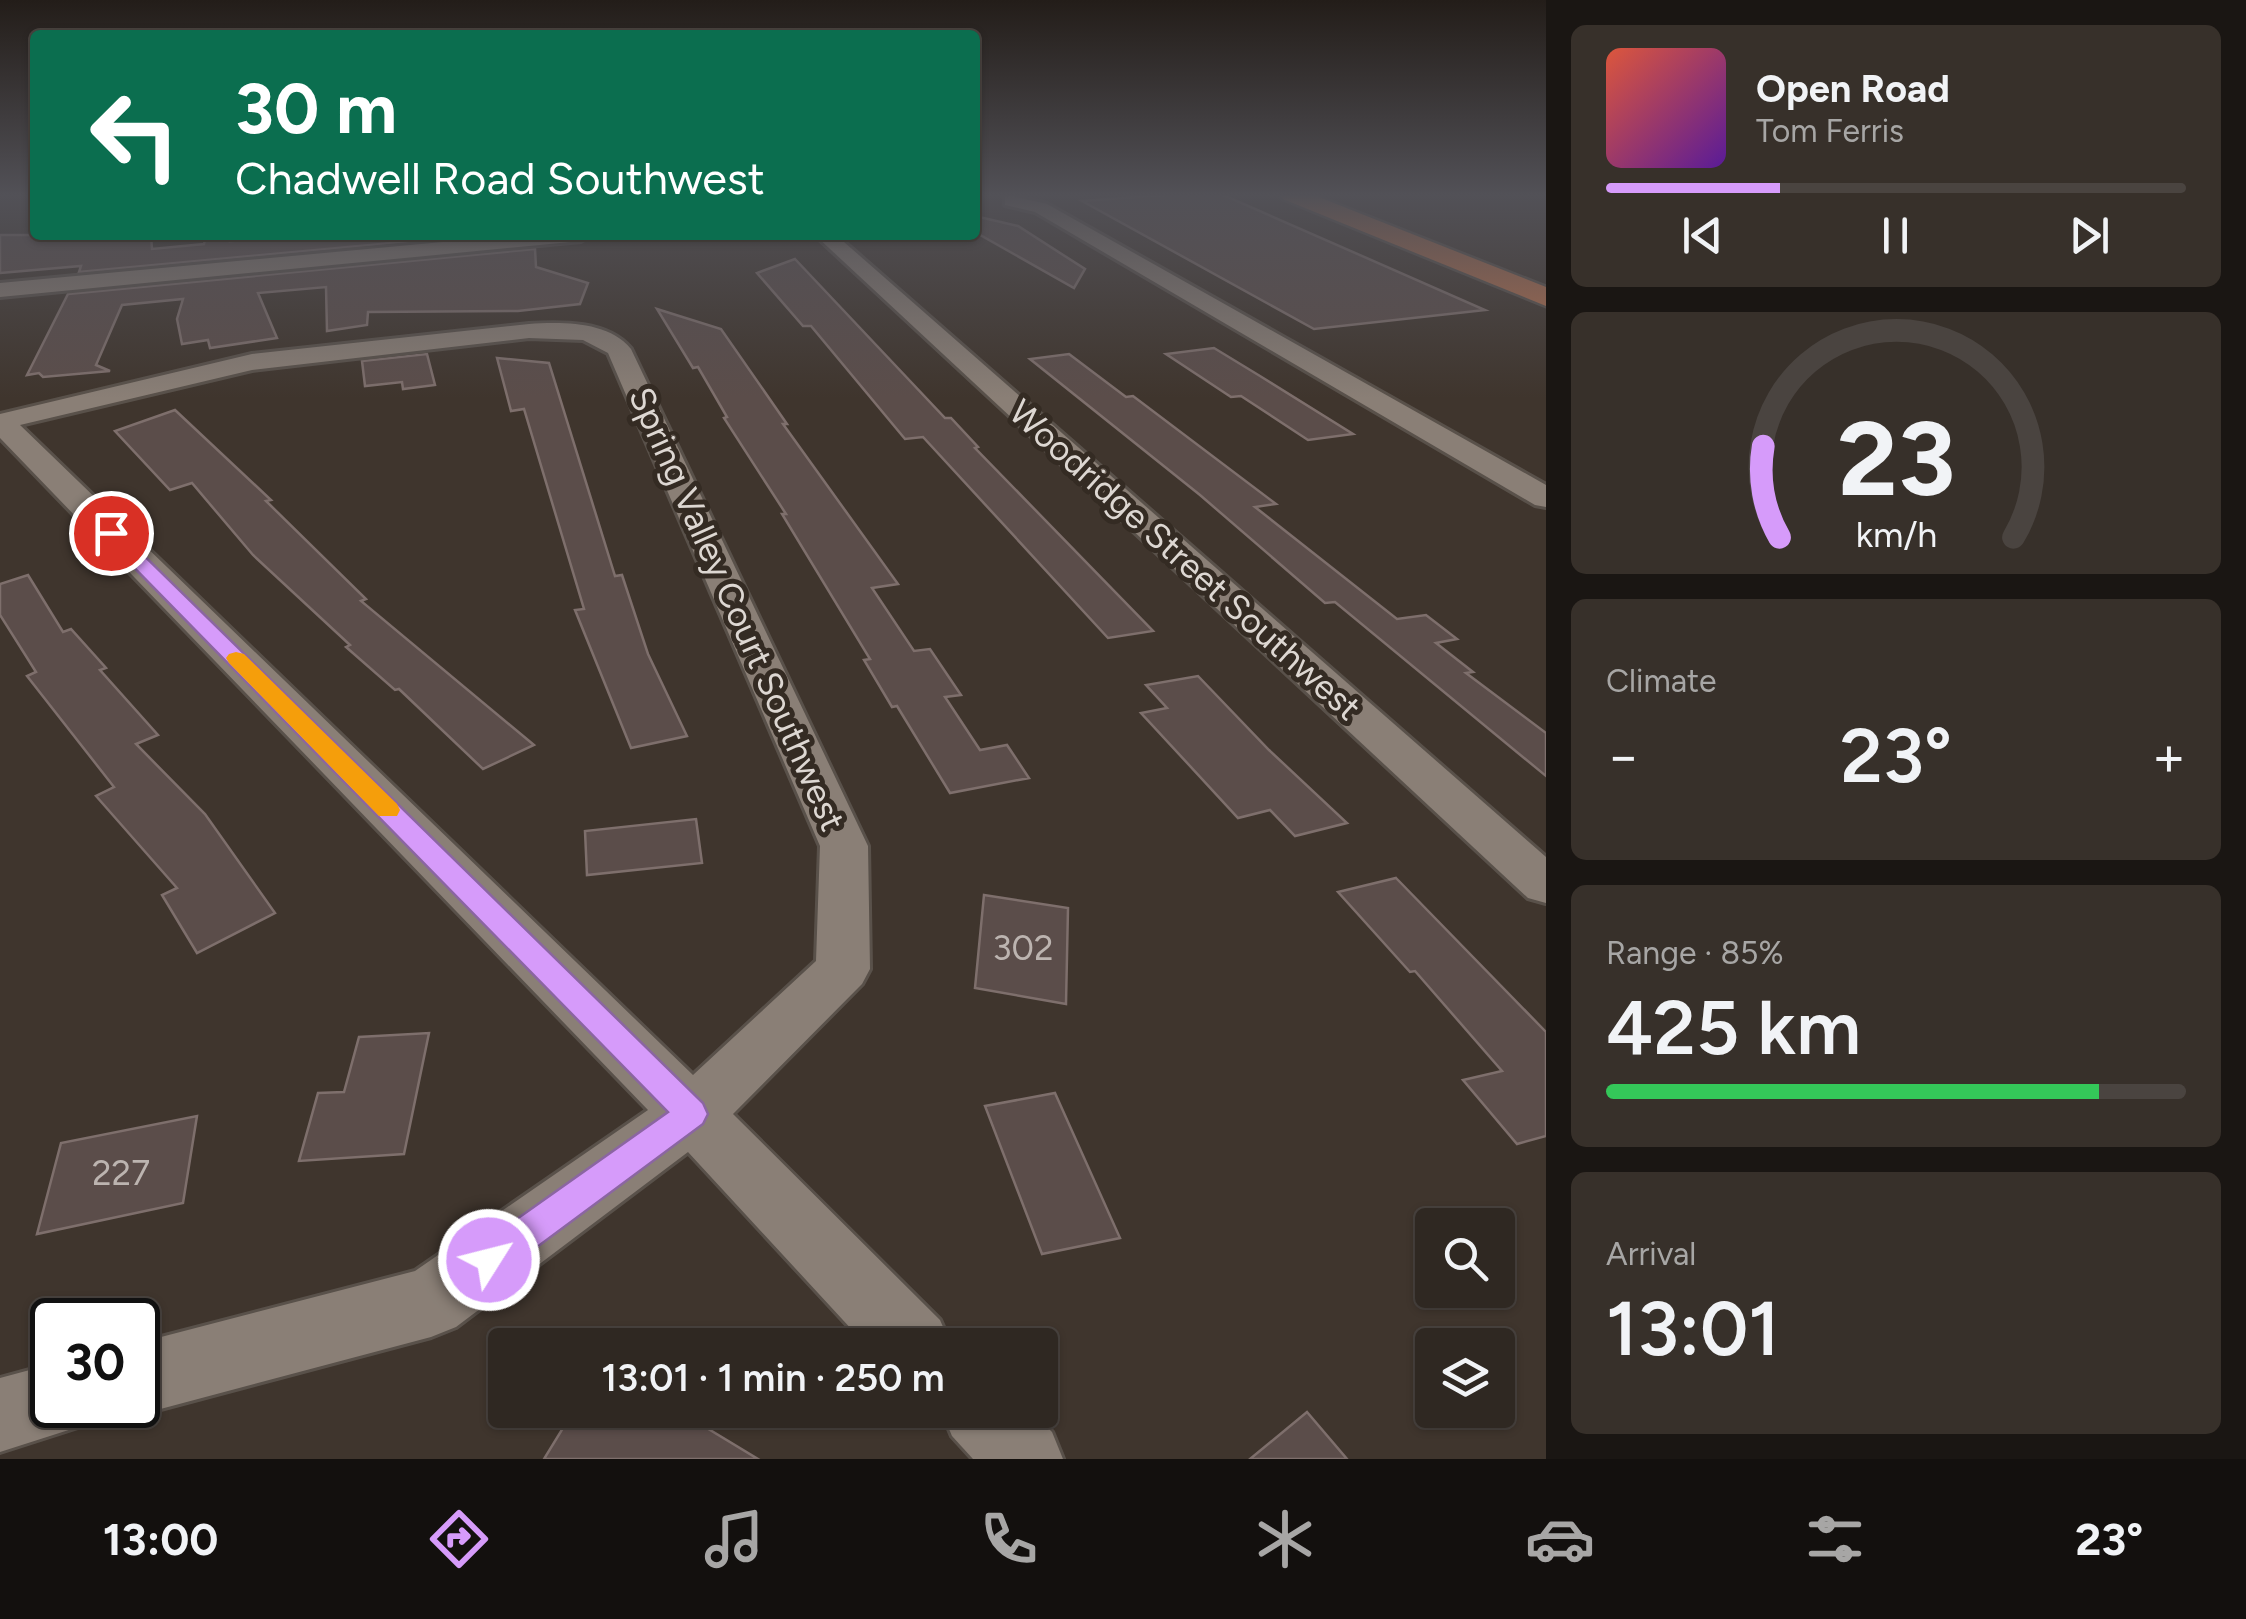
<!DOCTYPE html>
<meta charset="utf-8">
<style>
:root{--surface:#2f2822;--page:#37302a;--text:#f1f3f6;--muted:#a7a6a5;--line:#4a4440;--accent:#d69bfa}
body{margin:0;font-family:Figtree,sans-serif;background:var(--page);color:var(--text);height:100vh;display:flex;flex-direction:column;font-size:38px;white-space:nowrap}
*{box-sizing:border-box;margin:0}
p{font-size:32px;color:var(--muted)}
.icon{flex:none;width:55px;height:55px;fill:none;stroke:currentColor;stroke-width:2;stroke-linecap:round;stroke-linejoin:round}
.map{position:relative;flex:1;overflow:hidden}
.drawer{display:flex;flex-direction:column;gap:25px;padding:25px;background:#1a1613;width:700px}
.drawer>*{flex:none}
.hud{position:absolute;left:30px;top:30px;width:950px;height:210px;border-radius:10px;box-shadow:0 2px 8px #0004,0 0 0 2px var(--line);background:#0b6e4f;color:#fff;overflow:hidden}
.fabs{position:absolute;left:1415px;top:1208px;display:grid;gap:20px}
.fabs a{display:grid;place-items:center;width:100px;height:100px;border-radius:10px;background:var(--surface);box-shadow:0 2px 8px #0004,0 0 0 2px var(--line);font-size:50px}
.speed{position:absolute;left:30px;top:1298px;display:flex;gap:20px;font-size:50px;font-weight:700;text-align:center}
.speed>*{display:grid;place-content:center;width:130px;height:130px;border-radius:50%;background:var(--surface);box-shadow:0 2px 8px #0004,0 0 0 2px var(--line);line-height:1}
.speed .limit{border:5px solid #111;border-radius:15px;background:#fff;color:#111}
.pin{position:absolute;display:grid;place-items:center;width:85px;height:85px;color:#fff;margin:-42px;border:5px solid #fff;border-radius:50%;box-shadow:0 2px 10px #0007}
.me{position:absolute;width:110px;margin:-55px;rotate:54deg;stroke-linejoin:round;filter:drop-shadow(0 0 8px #0008)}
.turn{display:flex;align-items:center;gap:35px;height:210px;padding:0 40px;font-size:45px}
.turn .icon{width:130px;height:130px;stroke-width:2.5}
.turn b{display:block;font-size:70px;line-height:85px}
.big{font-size:75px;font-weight:600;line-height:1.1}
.drawer .card{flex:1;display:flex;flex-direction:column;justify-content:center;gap:15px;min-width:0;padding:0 35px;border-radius:15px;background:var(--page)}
.drawer .dial{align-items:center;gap:0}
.dial svg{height:260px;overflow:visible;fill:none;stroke:var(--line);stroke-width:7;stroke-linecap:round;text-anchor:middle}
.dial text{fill:var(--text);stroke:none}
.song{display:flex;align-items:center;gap:30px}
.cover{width:120px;height:120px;border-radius:15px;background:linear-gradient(135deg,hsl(10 70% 55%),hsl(270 70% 35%))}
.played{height:10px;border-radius:5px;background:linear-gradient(90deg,var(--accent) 30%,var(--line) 30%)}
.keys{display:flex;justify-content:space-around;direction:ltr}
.heat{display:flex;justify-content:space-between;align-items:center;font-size:55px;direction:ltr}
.charge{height:15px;border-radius:8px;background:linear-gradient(90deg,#34c759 85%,var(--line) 0)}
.trip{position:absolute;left:488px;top:1328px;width:570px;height:100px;border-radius:10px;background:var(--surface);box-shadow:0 2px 8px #0004,0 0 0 2px var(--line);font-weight:600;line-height:100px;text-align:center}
.tab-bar{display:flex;height:160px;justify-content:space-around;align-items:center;background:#13100e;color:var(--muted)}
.tab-bar .icon{width:70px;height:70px}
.tab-bar .active{color:var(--accent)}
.tab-bar b{font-size:45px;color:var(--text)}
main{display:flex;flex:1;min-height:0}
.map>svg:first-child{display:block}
.building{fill:#5b4d4a;stroke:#7e6f6c;stroke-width:2.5}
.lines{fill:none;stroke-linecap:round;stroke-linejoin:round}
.minor-casing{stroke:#59514a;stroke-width:6}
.major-casing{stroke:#59514a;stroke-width:5}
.minor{fill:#8a7f76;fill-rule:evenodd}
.major{fill:#b7704d;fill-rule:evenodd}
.route{fill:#d69bfa;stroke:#8b65a2;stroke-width:2.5}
.slow{fill:#f59e0b}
.labels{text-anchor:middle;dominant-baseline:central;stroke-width:10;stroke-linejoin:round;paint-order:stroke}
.street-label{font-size:35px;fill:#ddd7d2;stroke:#342b23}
.near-number-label{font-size:35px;fill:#bcb4b0}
</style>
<main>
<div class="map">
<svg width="1546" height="1459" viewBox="0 0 1546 1459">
<rect width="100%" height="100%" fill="#3f352d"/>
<g class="building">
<polygon points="1179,194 1221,194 1485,310 1314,329 1082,201"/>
<polygon points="975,216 1018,226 1085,269 1074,288 975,232"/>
<polygon points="0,235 151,235 152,249 204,244 206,235 231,235 230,241 301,235 305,239 478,235 79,272 81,266 0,273"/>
<polygon points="535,249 536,267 588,283 580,304 518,311 368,312 367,325 327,331 326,287 258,293 277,338 210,348 208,340 182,344 177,319 183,299 122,305 96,365 110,371 43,377 39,373 27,375 68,294"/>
<polygon points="795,259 945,418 951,418 978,447 975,448 1153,631 1108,638 923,437 905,439 811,326 803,326 757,273"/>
<polygon points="657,309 721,329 787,424 783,424 898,584 872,588 914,651 930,649 961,695 945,697 980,750 1007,745 1029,778 950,793 897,706 892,707 864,660 870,659 782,514 786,514 724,418 727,417 698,367 693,368"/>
<polygon points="1214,348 1260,376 1353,434 1308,440 1241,396 1231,397 1166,354"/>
<polygon points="427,354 435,385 403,389 402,382 365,386 362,361"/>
<polygon points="1069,354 1126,397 1133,396 1276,504 1255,507 1397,619 1426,615 1457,639 1436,643 1473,672 1466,673 1546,733 1546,776 1335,602 1325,603 1200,495 1030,359"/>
<polygon points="497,358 549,363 615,576 622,575 648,654 687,736 631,748 575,610 584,609 524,409 511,411"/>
<polygon points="175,410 271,500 266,501 366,599 361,601 534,745 483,769 399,689 395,690 346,647 350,645 253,555 192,483 170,490 115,431"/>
<polygon points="28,575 63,632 71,629 106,668 100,670 158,735 136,744 205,814 275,913 197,953 162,895 177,888 96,796 114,787 27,676 36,672 0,615 0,584"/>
<polygon points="1198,676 1269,750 1347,823 1295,836 1270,810 1238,818 1141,713 1167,708 1146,685"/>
<polygon points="696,819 702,863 587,875 585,831"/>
<polygon points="1396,878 1546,1032 1546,1136 1517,1144 1463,1080 1502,1071 1415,971 1410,972 1338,892"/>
<polygon points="984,895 1068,908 1066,1004 975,988"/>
<polygon points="429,1033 404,1154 299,1161 318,1093 344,1092 359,1037"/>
<polygon points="1055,1093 1120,1238 1042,1254 985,1106"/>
<polygon points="197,1116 183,1203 37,1234 61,1143"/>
<polygon points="574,1410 677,1410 758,1459 544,1459"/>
<polygon points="1307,1412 1347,1459 1250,1459"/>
</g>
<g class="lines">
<g class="minor-casing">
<g id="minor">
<polygon points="1011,196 1047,204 1546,485 1546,507 1535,505 1035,212 1005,205 1005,197"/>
<polygon points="519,235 591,235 581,241 0,297 0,283"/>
<polygon points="815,235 836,235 1546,857 1546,903 1528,898"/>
<path d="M 529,324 C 562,322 608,321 631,349 L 868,846 L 870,969 L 862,984 L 733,1114 L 940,1320 L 951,1345 L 866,1345 L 688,1152 L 456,1327 L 431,1337 L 138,1415 L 113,1405 L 138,1405 L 138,1343 L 415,1271 L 648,1110 L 0,438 L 0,414 L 252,354 ZM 529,338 L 583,340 L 608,353 L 820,846 L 816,961 L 693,1075 L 20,425 L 252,370 Z"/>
<polygon points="52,1364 52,1405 87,1405 78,1427 0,1452 0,1378"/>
<polygon points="941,1410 1030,1410 1052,1432 1063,1459 973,1459 952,1436"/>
</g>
</g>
<g class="major-casing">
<polygon id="major" points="1280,194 1311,194 1546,287 1546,306 1283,199"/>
</g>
<use href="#minor" class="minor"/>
<use href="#major" class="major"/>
</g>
<linearGradient id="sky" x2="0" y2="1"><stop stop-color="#231d19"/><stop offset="0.49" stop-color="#525157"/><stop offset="1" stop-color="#525157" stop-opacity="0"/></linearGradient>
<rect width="1546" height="398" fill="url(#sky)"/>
<polygon class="route" points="111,527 117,529 703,1103 708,1114 703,1124 502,1273 489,1279 476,1273 471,1260 476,1248 668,1112 104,537 102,533"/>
<polygon class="slow" points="236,652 244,654 397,804 400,810 397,816 379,816 229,663 226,658 229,654"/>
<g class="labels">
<g class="street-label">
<text transform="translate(1185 560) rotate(42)">Woodridge Street Southwest</text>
<text transform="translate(737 609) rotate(66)">Spring Valley Court Southwest</text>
</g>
<g class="near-number-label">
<text x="1023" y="948">302</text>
<text x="121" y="1173">227</text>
</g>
</g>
</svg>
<div class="fabs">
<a><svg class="icon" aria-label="search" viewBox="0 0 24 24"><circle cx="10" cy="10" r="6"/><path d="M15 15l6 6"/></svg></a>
<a><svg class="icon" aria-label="layers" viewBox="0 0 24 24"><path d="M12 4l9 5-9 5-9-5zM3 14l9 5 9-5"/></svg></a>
</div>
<div class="speed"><div class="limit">30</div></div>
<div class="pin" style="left:111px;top:533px;background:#d93025"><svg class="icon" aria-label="arrive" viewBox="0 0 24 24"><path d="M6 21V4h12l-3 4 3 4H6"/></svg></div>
<svg class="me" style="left:489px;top:1260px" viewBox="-20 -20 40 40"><circle r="17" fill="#d69bfa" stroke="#fff" stroke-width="3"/><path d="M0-11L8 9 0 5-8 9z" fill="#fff"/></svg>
<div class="trip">13:01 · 1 min · 250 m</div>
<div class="hud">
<div class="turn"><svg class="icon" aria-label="left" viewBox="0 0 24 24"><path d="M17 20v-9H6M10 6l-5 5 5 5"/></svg><div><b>30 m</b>Chadwell Road Southwest</div></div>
</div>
</div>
<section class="drawer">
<div class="card">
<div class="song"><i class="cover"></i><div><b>Open Road</b><p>Tom Ferris</p></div></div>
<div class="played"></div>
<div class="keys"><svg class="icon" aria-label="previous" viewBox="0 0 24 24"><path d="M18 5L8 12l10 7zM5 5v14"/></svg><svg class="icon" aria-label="pause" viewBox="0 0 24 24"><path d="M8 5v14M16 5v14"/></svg><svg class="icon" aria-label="next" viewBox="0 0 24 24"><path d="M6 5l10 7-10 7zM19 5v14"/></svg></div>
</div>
<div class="card dial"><svg viewBox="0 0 100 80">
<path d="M14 69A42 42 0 1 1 86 69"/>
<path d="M14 69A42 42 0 0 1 9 41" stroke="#d69bfa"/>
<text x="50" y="56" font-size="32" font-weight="700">23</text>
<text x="50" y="72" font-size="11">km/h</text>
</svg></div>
<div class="card"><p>Climate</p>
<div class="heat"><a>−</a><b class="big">23°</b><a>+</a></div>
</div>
<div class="card"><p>Range · 85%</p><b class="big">425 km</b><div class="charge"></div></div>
<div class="card"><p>Arrival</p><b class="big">13:01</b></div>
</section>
</main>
<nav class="tab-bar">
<b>13:00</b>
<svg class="icon active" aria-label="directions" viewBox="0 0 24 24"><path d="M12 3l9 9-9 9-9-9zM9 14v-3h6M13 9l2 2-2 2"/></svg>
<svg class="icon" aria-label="music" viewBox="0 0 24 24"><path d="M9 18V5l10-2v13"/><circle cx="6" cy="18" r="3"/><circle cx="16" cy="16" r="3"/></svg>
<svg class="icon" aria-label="phone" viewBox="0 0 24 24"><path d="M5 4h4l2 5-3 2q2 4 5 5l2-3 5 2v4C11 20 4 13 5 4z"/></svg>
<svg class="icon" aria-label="climate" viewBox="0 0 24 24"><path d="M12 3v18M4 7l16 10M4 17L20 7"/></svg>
<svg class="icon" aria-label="car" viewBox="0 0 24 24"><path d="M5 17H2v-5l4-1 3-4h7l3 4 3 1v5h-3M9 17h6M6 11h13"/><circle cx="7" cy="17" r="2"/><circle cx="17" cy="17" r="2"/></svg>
<svg class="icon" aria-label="filters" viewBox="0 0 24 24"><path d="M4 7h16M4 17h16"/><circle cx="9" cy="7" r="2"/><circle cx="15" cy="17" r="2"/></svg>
<b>23°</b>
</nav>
